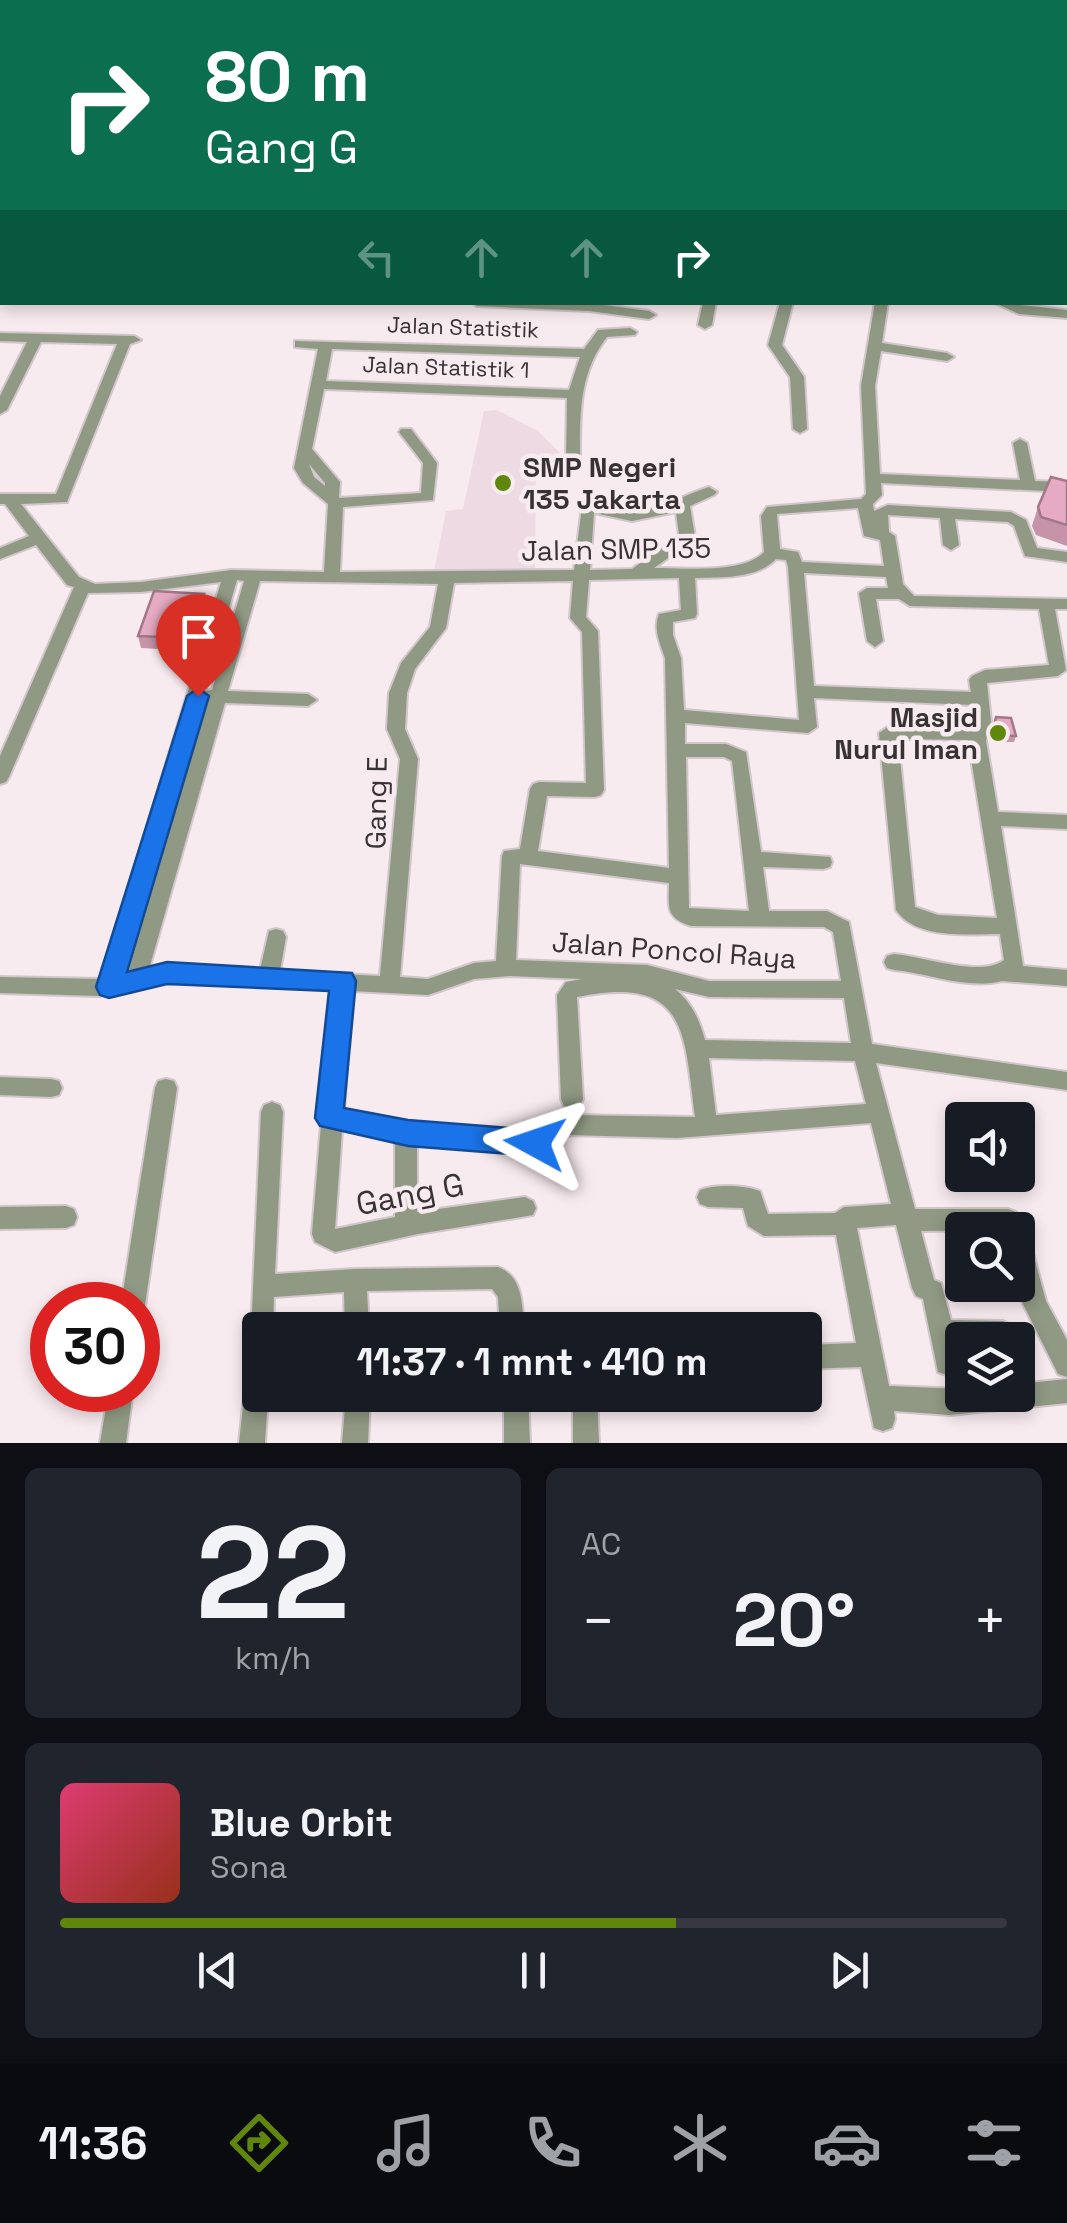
<!DOCTYPE html>
<html lang="id">
<meta charset="utf-8">
<style>
:root{--surface:#171b24;--page:#20242c;--text:#f1f3f6;--muted:#9ea1a6;--line:#363941;--accent:#60870c}
body{margin:0;font-family:"Space Grotesk",sans-serif;background:var(--page);color:var(--text);height:100vh;display:flex;flex-direction:column;font-size:38px;white-space:nowrap}
*{box-sizing:border-box;margin:0}
p{font-size:32px;color:var(--muted)}
.icon{flex:none;width:55px;height:55px;fill:none;stroke:currentColor;stroke-width:2;stroke-linecap:round;stroke-linejoin:round}
.map{position:relative;height:1443px;overflow:hidden}
.panel{display:flex;flex-direction:column;gap:25px;padding:25px;background:#0d0f14;flex:1}
.panel>*{flex:none}
.guide{position:absolute;left:0px;top:0px;width:1068px;height:305px;box-shadow:0 5px 15px #0003;background:#0b6e4f;color:#fff;overflow:hidden}
.fabs{position:absolute;left:945px;top:1102px;display:grid;gap:20px}
.fabs a{display:grid;place-items:center;width:90px;height:90px;border-radius:10px;background:var(--surface);box-shadow:0 5px 15px #0003;font-size:50px}
.speed{position:absolute;left:30px;top:1282px;display:flex;gap:20px;font-size:50px;font-weight:700;text-align:center}
.speed>*{display:grid;place-content:center;width:130px;height:130px;border-radius:50%;background:var(--surface);box-shadow:0 5px 15px #0003;line-height:1}
.speed .limit{border:15px solid #d22;background:#fff;color:#111}
.pin{position:absolute;display:grid;place-items:center;width:85px;height:85px;color:#fff;margin:-102px -42px;border-radius:50% 50% 50% 0;rotate:-45deg;box-shadow:0 0 10px #0007}
.pin .icon{rotate:45deg}
.me{position:absolute;width:110px;margin:-55px;rotate:275deg;stroke-linejoin:round;filter:drop-shadow(0 0 8px #0008)}
.turn{display:flex;align-items:center;gap:35px;height:210px;padding:0 40px;font-size:45px}
.turn .icon{width:130px;height:130px;stroke-width:2.5}
.turn b{display:block;font-size:70px;line-height:85px}
.lanes{display:flex;align-items:center;height:95px;padding:0 40px;background:#0003;justify-content:center;gap:50px;direction:ltr}
.lanes .off{opacity:.35}
.big{font-size:75px;font-weight:800;line-height:1.1}
.panel .tile{flex:1;display:flex;flex-direction:column;justify-content:center;gap:15px;min-width:0;padding:0 35px;border-radius:15px;background:var(--page)}
.panel .dial{align-items:center;gap:0}
.dial b{font-size:130px;line-height:1}
.song{display:flex;align-items:center;gap:30px}
.cover{width:120px;height:120px;border-radius:15px;background:linear-gradient(135deg,hsl(340 70% 55%),hsl(10 70% 35%))}
.played{height:10px;border-radius:5px;background:linear-gradient(90deg,var(--accent) 65%,var(--line) 65%)}
.keys{display:flex;justify-content:space-around;direction:ltr}
.heat{display:flex;justify-content:space-between;align-items:center;font-size:55px;direction:ltr}
.panel .tiles{flex:1;display:grid;gap:25px;grid-template-columns:1fr 1fr}
.tile:last-child{grid-column:span 2}
.trip{position:absolute;left:242px;top:1312px;width:580px;height:100px;border-radius:10px;background:var(--surface);box-shadow:0 5px 15px #0003;font-weight:800;line-height:100px;text-align:center}
.dock{display:flex;height:160px;justify-content:space-around;align-items:center;background:#090b0e;color:var(--muted)}
.dock .icon{width:70px;height:70px}
.dock .on{color:var(--accent)}
.dock b{font-size:45px;color:var(--text)}
.map>svg:first-child{display:block}
.built{fill:#eedae2}
.lines{fill:none;stroke-linecap:round;stroke-linejoin:round}
.minor-casing{stroke:#d1c6ca;stroke-width:4}
.minor{fill:#8f9983;fill-rule:evenodd}
.wall{fill:#c693a8}
.shaded-wall{fill:#a17888}
.building{fill:#e6abc3;stroke:#a17888;stroke-width:2.5}
.route{fill:#1a73e8;stroke:#114b97;stroke-width:2.5}
.poi-dot{fill:#60870c;stroke:#f8ebf0;stroke-width:4}
.labels{text-anchor:middle;dominant-baseline:central;stroke-width:9;stroke-linejoin:round;paint-order:stroke}
.far-street-label{font-size:22px;fill:#373234;stroke:#f8ebf0}
.poi-label{font-size:28px;font-weight:bold;fill:#373234;stroke:#f8ebf0;text-anchor:start}
.street-label{font-size:28px;fill:#373234;stroke:#f8ebf0}
.near-street-label{font-size:32px;fill:#373234;stroke:#f8ebf0}
</style>
<div class="map">
<svg width="1067" height="1443" viewBox="0 0 1067 1443">
<rect width="100%" height="100%" fill="#f8ebf0"/>
<polygon class="built" points="497,410 538,431 564,457 536,457 535,571 433,576 446,511 463,509 484,411"/>
<g class="lines">
<g class="minor-casing">
<g id="minor">
<polygon points="425,0 455,0 456,2 428,2"/>
<rect x="723" y="0" width="10" height="2"/>
<polygon points="786,0 810,0 811,2 789,2"/>
<rect x="848" y="0" width="10" height="2"/>
<polygon points="985,0 995,0 996,2 986,2"/>
<polygon points="2,3 2,11 0,12 0,4"/>
<rect x="1065" y="32" width="2" height="11"/>
<rect x="0" y="52" width="2" height="6"/>
<rect x="0" y="69" width="2" height="6"/>
<rect x="0" y="91" width="2" height="10"/>
<polygon points="0,173 2,174 2,181 0,181"/>
<rect x="1065" y="176" width="2" height="8"/>
<rect x="0" y="215" width="2" height="8"/>
<rect x="1065" y="222" width="2" height="8"/>
<polygon points="2,254 2,266 0,267 0,255"/>
<rect x="0" y="277" width="2" height="8"/>
<polygon points="1065,278 1067,279 1067,294 1065,293"/>
<polygon points="471,302 589,303 649,311 656,315 649,319 589,311 477,306"/>
<polygon points="703,302 716,302 712,325 705,329 698,325"/>
<polygon points="780,302 793,302 782,345 804,377 807,429 800,433 793,429 790,377 768,345"/>
<path d="M 875,302 L 888,302 L 882,343 L 947,353 L 954,357 L 947,361 L 881,351 L 875,386 L 880,474 L 1020,480 L 1013,443 L 1020,439 L 1027,443 L 1035,481 L 1067,482 L 1067,492 L 881,483 L 882,495 L 873,504 L 874,511 L 888,505 L 1011,512 L 1026,520 L 1037,548 L 1067,552 L 1067,562 L 1025,556 L 1014,526 L 1008,522 L 955,519 L 959,545 L 951,550 L 943,545 L 940,518 L 888,515 L 889,532 L 895,536 L 903,584 L 914,596 L 1067,599 L 1067,609 L 1055,609 L 1066,670 L 1058,676 L 987,683 L 991,722 L 986,741 L 998,812 L 1067,815 L 1067,829 L 1001,826 L 1023,966 L 1067,970 L 1067,986 L 1002,981 C 966,990 929,973 894,970 L 887,968 L 884,962 L 887,956 L 894,954 C 923,956 981,978 1004,960 L 1000,934 C 969,934 916,940 896,910 L 879,733 L 888,727 L 972,728 L 972,705 L 814,698 L 817,727 L 808,733 L 685,723 L 685,744 L 726,744 L 746,752 L 761,852 L 830,857 L 832,862 L 830,867 L 823,869 L 763,867 L 769,911 L 827,911 L 849,922 L 872,1044 L 1067,1072 L 1067,1090 L 876,1063 L 915,1209 L 1008,1209 L 1016,1212 L 1026,1228 L 1046,1301 L 1067,1340 L 1067,1377 L 1058,1374 L 1023,1304 L 1018,1281 L 1018,1230 L 921,1231 L 934,1280 L 941,1283 L 951,1320 L 1003,1321 L 1011,1325 L 1015,1333 L 1012,1340 L 962,1340 L 962,1344 L 955,1344 L 959,1363 L 956,1372 L 947,1375 L 938,1372 L 923,1299 L 916,1296 L 912,1288 L 896,1225 L 857,1228 L 889,1386 L 962,1389 L 962,1395 L 1018,1395 L 1018,1384 L 1067,1379 L 1067,1403 L 950,1415 L 894,1411 L 895,1419 L 892,1428 L 883,1431 L 874,1428 L 861,1367 L 805,1369 L 805,1345 L 856,1343 L 836,1235 L 764,1236 L 748,1226 L 743,1208 L 708,1207 L 700,1204 L 697,1197 L 700,1190 C 716,1184 744,1185 760,1191 L 768,1214 L 835,1213 L 844,1207 L 891,1204 L 871,1123 L 677,1138 L 570,1135 L 535,1153 L 417,1144 L 417,1212 L 525,1197 L 533,1201 L 536,1208 L 533,1215 L 418,1234 L 335,1252 L 315,1242 L 312,1234 L 332,990 L 167,981 L 99,996 L 0,993 L 0,977 L 101,979 L 221,582 L 141,592 L 88,593 L 9,777 L 6,782 L 0,784 L 0,756 L 74,587 L 67,585 L 36,545 L 0,559 L 0,548 L 29,536 L 5,504 L 0,504 L 0,494 L 56,494 L 117,344 L 41,342 L 7,410 L 0,414 L 0,396 L 27,342 L 0,341 L 0,333 L 134,336 L 141,340 L 130,344 L 67,502 L 21,504 L 79,577 L 95,584 L 141,582 L 231,570 L 324,572 L 328,504 L 303,483 L 294,468 L 318,349 L 295,347 L 295,341 L 584,349 L 598,330 L 630,328 L 637,332 L 635,335 L 607,337 C 578,374 580,417 580,462 L 573,466 L 566,462 L 567,398 L 324,389 L 312,449 L 340,482 L 339,498 L 421,493 L 423,463 L 399,432 L 401,429 L 411,429 L 437,463 L 433,500 L 343,507 L 340,572 L 574,570 L 582,507 C 602,501 618,512 638,511 C 664,509 685,494 709,487 L 717,492 L 714,495 L 690,506 L 695,537 L 692,541 L 654,568 C 683,568 744,574 764,552 L 761,516 L 767,507 L 861,499 L 866,494 L 861,386 ZM 332,349 L 580,357 L 569,390 L 326,381 ZM 309,464 L 325,483 L 325,486 L 314,477 ZM 858,508 L 864,536 L 880,540 L 884,566 L 802,562 L 798,552 L 780,549 L 777,514 ZM 676,512 L 679,535 L 632,569 L 590,570 L 594,513 L 632,521 ZM 776,559 L 786,560 L 788,567 L 799,720 L 684,710 L 681,658 L 673,635 L 673,622 L 695,618 L 697,614 L 695,578 C 721,577 757,579 776,559 ZM 804,573 L 886,577 L 888,588 L 867,588 L 859,593 L 867,641 L 875,647 L 883,641 L 876,599 L 899,599 L 910,606 L 1039,609 L 1049,665 L 985,670 L 972,676 L 969,680 L 971,692 L 814,686 ZM 679,578 L 681,610 L 659,614 C 653,629 660,643 665,658 L 669,868 L 538,851 L 547,796 L 595,797 L 601,795 L 604,790 L 598,631 L 586,617 L 589,580 ZM 237,580 L 244,581 L 212,690 L 205,691 ZM 260,581 L 438,584 L 430,627 L 401,663 L 389,693 L 387,729 L 400,759 L 380,976 L 280,971 L 286,937 L 283,931 L 276,929 L 269,931 L 260,970 L 167,965 L 149,969 L 225,703 L 308,706 L 317,700 L 308,694 L 228,691 ZM 573,581 L 570,618 L 582,632 L 586,783 L 539,782 L 533,784 L 530,789 L 520,849 L 504,851 L 502,856 L 496,961 L 474,963 L 428,979 L 400,977 L 418,759 L 405,729 L 407,693 L 415,669 L 446,628 L 454,583 ZM 202,700 L 208,702 L 128,973 L 123,974 ZM 898,739 L 968,740 L 997,918 L 938,915 L 915,907 ZM 686,757 L 724,757 L 732,761 L 749,911 L 689,908 ZM 520,864 L 669,883 C 669,908 665,917 691,926 L 824,927 L 833,932 L 841,981 L 709,981 L 647,965 L 516,960 ZM 510,976 L 582,979 L 566,982 L 557,995 L 561,1099 L 564,1106 L 572,1108 L 580,1106 L 583,1099 L 577,997 C 687,974 684,1031 695,1117 L 568,1115 L 533,1133 L 409,1123 L 344,1111 L 352,991 L 428,995 L 474,979 ZM 675,989 L 709,997 L 844,998 L 851,1043 L 705,1040 C 699,1019 692,1003 675,989 ZM 709,1058 L 855,1061 L 866,1104 L 716,1115 ZM 342,1130 L 395,1140 L 395,1217 L 335,1229 Z"/>
<polygon points="993,302 1067,310 1067,318 1019,314"/>
<polygon points="0,1077 51,1079 59,1081 62,1088 59,1095 51,1097 0,1095"/>
<polygon points="166,1079 174,1081 177,1088 145,1305 138,1315 138,1305 121,1305 155,1088 158,1081"/>
<path d="M 272,1102 L 280,1105 L 283,1112 L 275,1274 L 355,1269 L 498,1267 C 524,1277 522,1306 524,1330 L 500,1330 L 498,1297 L 492,1289 L 367,1291 L 369,1330 L 345,1330 L 344,1292 L 274,1297 L 273,1330 L 260,1330 L 260,1395 L 268,1395 L 265,1443 L 239,1443 L 251,1334 L 261,1112 L 264,1105 Z"/>
<polygon points="66,1206 74,1209 77,1217 74,1225 66,1228 0,1229 0,1207"/>
<polygon points="109,1390 133,1390 126,1443 100,1443"/>
<polygon points="346,1395 370,1395 368,1443 342,1443"/>
<polygon points="504,1395 528,1395 530,1443 504,1443"/>
<polygon points="573,1395 597,1395 599,1443 573,1443"/>
</g>
</g>
<use href="#minor" class="minor"/>
</g>
<g class="wall">
<polygon points="1067,481 1067,546 1036,535 1032,526 1038,507"/>
<polygon points="207,606 192,651 141,648 138,636"/>
<polygon points="996,717 1016,736 1014,742 990,742"/>
</g>
<polygon class="shaded-wall" points="204,594 207,606 192,651 189,638"/>
<g class="building">
<polygon points="1051,477 1067,481 1067,525 1041,517 1038,507"/>
<polygon points="154,591 204,594 189,638 138,636"/>
<polygon points="996,717 1011,718 1016,736 992,735"/>
</g>
<polygon class="route" points="198,688 209,696 127,972 167,962 352,973 356,981 344,1108 408,1120 535,1130 545,1134 550,1143 545,1152 535,1156 408,1146 320,1126 315,1118 329,991 167,984 109,998 100,995 96,987 187,696"/>
<g class="poi-dot">
<circle cx="503" cy="483" r="10"/>
<circle cx="998" cy="733" r="10"/>
</g>
<g class="labels">
<g class="far-street-label">
<text transform="translate(463 327) rotate(2)">Jalan Statistik</text>
<text transform="translate(446 367) rotate(2)">Jalan Statistik 1</text>
</g>
<g class="poi-label">
<text x="523" y="467">SMP Negeri<tspan x="523" dy="32">135 Jakarta</tspan></text>
<text x="978" y="717" text-anchor="end">Masjid<tspan x="978" dy="32">Nurul Iman</tspan></text>
</g>
<g class="street-label">
<text transform="translate(616 549) rotate(-1)">Jalan SMP 135</text>
<text transform="translate(376 803) rotate(-89)">Gang E</text>
<text transform="translate(674 950) rotate(4)">Jalan Poncol Raya</text>
</g>
<g class="near-street-label">
<text transform="translate(410 1194) rotate(-11)">Gang G</text>
</g>
</g>
</svg>
<div class="fabs">
<a><svg class="icon" aria-label="sound" viewBox="0 0 24 24"><path d="M4 9h4l5-4v14l-5-4H4zM17 9q2 3 0 6"/></svg></a>
<a><svg class="icon" aria-label="search" viewBox="0 0 24 24"><circle cx="10" cy="10" r="6"/><path d="M15 15l6 6"/></svg></a>
<a><svg class="icon" aria-label="layers" viewBox="0 0 24 24"><path d="M12 4l9 5-9 5-9-5zM3 14l9 5 9-5"/></svg></a>
</div>
<div class="speed"><div class="limit">30</div></div>
<div class="pin" style="left:198px;top:696px;background:#d93025"><svg class="icon" aria-label="arrive" viewBox="0 0 24 24"><path d="M6 21V4h12l-3 4 3 4H6"/></svg></div>
<svg class="me" style="left:535px;top:1143px" viewBox="-20 -20 40 40"><path d="M0-17L14 15 0 8-14 15z" fill="#1a73e8" stroke="#fff" stroke-width="4"/></svg>
<div class="trip">11:37 · 1 mnt · 410 m</div>
<div class="guide">
<div class="turn"><svg class="icon" aria-label="right" viewBox="0 0 24 24"><path d="M7 20v-9h11M14 6l5 5-5 5"/></svg><div><b>80 m</b>Gang G</div></div>
<div class="lanes"><svg class="icon off" aria-label="left" viewBox="0 0 24 24"><path d="M17 20v-9H6M10 6l-5 5 5 5"/></svg><svg class="icon off" aria-label="ahead" viewBox="0 0 24 24"><path d="M12 20V5M6 11l6-6 6 6"/></svg><svg class="icon off" aria-label="ahead" viewBox="0 0 24 24"><path d="M12 20V5M6 11l6-6 6 6"/></svg><svg class="icon" aria-label="right" viewBox="0 0 24 24"><path d="M7 20v-9h11M14 6l5 5-5 5"/></svg></div>
</div>
</div>
<section class="panel">
<div class="tiles">
<div class="tile dial"><b>22</b><p>km/h</p></div>
<div class="tile"><p>AC</p>
<div class="heat"><a>−</a><b class="big">20°</b><a>+</a></div>
</div>
<div class="tile">
<div class="song"><i class="cover"></i><div><b>Blue Orbit</b><p>Sona</p></div></div>
<div class="played"></div>
<div class="keys"><svg class="icon" aria-label="previous" viewBox="0 0 24 24"><path d="M18 5L8 12l10 7zM5 5v14"/></svg><svg class="icon" aria-label="pause" viewBox="0 0 24 24"><path d="M8 5v14M16 5v14"/></svg><svg class="icon" aria-label="next" viewBox="0 0 24 24"><path d="M6 5l10 7-10 7zM19 5v14"/></svg></div>
</div>
</div>
</section>
<nav class="dock">
<b>11:36</b>
<svg class="icon on" aria-label="directions" viewBox="0 0 24 24"><path d="M12 3l9 9-9 9-9-9zM9 14v-3h6M13 9l2 2-2 2"/></svg>
<svg class="icon" aria-label="music" viewBox="0 0 24 24"><path d="M9 18V5l10-2v13"/><circle cx="6" cy="18" r="3"/><circle cx="16" cy="16" r="3"/></svg>
<svg class="icon" aria-label="phone" viewBox="0 0 24 24"><path d="M5 4h4l2 5-3 2q2 4 5 5l2-3 5 2v4C11 20 4 13 5 4z"/></svg>
<svg class="icon" aria-label="climate" viewBox="0 0 24 24"><path d="M12 3v18M4 7l16 10M4 17L20 7"/></svg>
<svg class="icon" aria-label="car" viewBox="0 0 24 24"><path d="M5 17H2v-5l4-1 3-4h7l3 4 3 1v5h-3M9 17h6M6 11h13"/><circle cx="7" cy="17" r="2"/><circle cx="17" cy="17" r="2"/></svg>
<svg class="icon" aria-label="filters" viewBox="0 0 24 24"><path d="M4 7h16M4 17h16"/><circle cx="9" cy="7" r="2"/><circle cx="15" cy="17" r="2"/></svg>
</nav>
